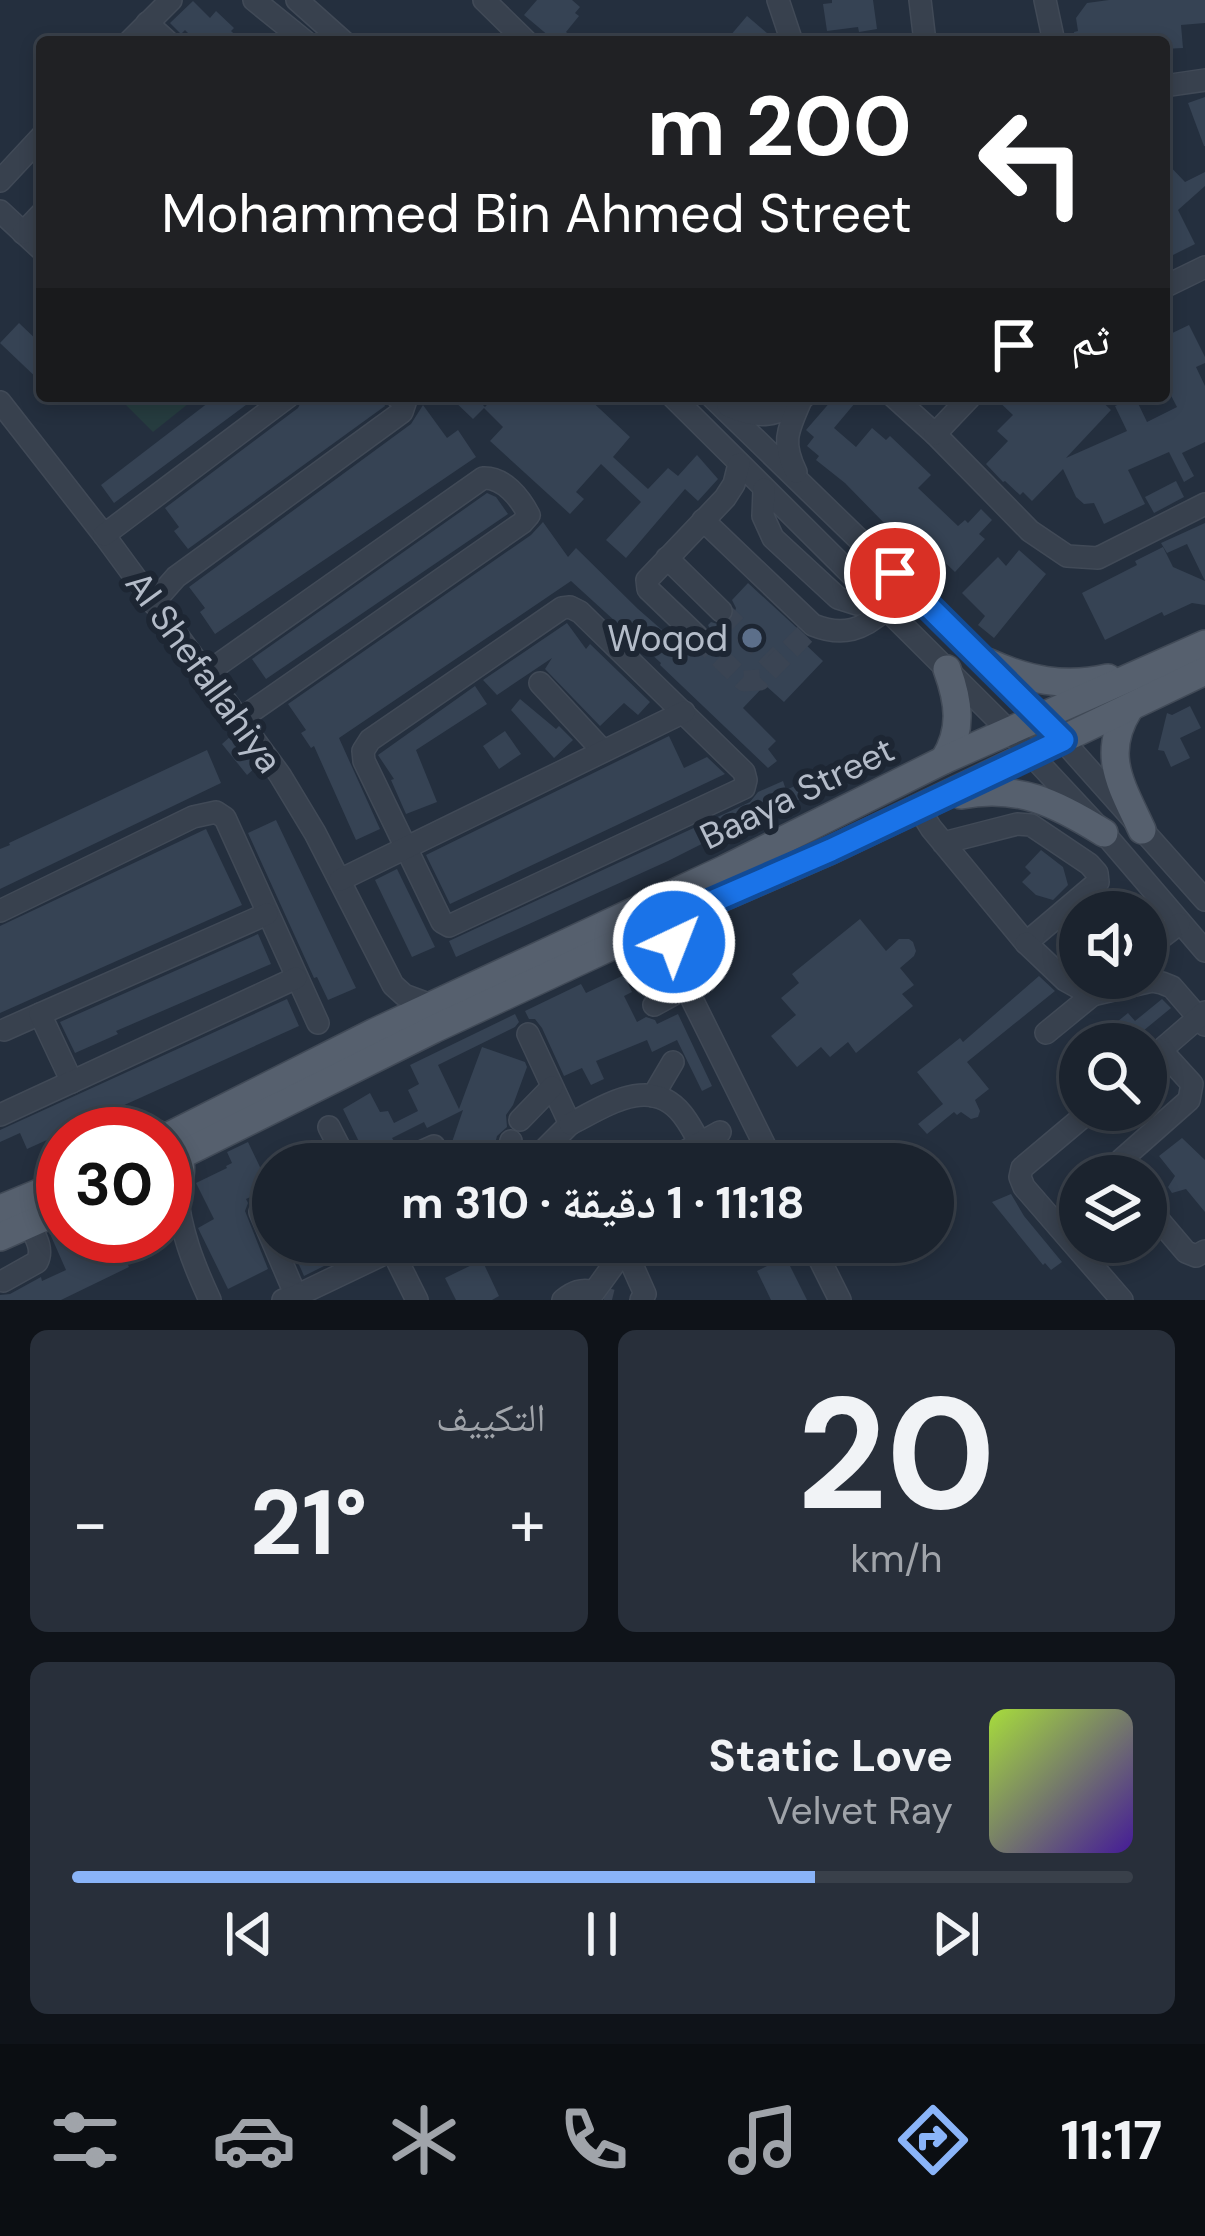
<!DOCTYPE html>
<html lang="ar">
<meta charset="utf-8">
<style>
:root{--surface:#1b232e;--page:#282f3a;--text:#f1f3f6;--muted:#a0a4aa;--line:#39404a;--accent:#8ab4f8}
body{margin:0;font-family:"DM Sans","Noto Naskh Arabic",sans-serif;background:var(--page);color:var(--text);direction:rtl;height:100vh;display:flex;flex-direction:column;font-size:45px;white-space:nowrap}
*{box-sizing:border-box;margin:0}
p{font-size:39px;color:var(--muted)}
.icon{flex:none;width:66px;height:66px;fill:none;stroke:currentColor;stroke-width:2;stroke-linecap:round;stroke-linejoin:round}
.map{position:relative;height:1300px;overflow:hidden;direction:ltr}
.sheet{display:flex;flex-direction:column;gap:30px;padding:30px;background:#0f1319;flex:1}
.sheet>*{flex:none}
.banner{position:absolute;left:36px;top:36px;width:1134px;height:366px;border-radius:12px;box-shadow:0 6px 18px #0003,0 0 0 3px var(--line);direction:rtl;background:#202124;color:#fff;overflow:hidden}
.buttons{position:absolute;left:1059px;top:891px;display:grid;gap:24px}
.buttons a{display:grid;place-items:center;width:108px;height:108px;border-radius:50%;background:var(--surface);box-shadow:0 6px 18px #0003,0 0 0 3px var(--line);font-size:60px}
.speed{position:absolute;left:36px;top:1107px;display:flex;gap:24px;font-size:60px;font-weight:700;text-align:center}
.speed>*{display:grid;place-content:center;width:156px;height:156px;border-radius:50%;background:var(--surface);box-shadow:0 6px 18px #0003,0 0 0 3px var(--line);line-height:1}
.speed .limit{border:18px solid #d22;background:#fff;color:#111}
.pin{position:absolute;display:grid;place-items:center;width:102px;height:102px;color:#fff;margin:-51px;border:6px solid #fff;border-radius:50%;box-shadow:0 3px 12px #0007}
.me{position:absolute;width:132px;margin:-66px;rotate:43deg;stroke-linejoin:round;filter:drop-shadow(0 0 9px #0008)}
.turn{display:flex;align-items:center;gap:42px;height:252px;padding:0 60px;font-size:54px}
.turn .icon{width:156px;height:156px;stroke-width:2.5}
.turn b{display:block;font-size:84px;line-height:102px}
.then{display:flex;align-items:center;height:114px;padding:0 60px;background:#0003;gap:24px;font-size:45px}
.big{font-size:90px;font-weight:700;line-height:1.1}
.sheet .tile{flex:1;display:flex;flex-direction:column;justify-content:center;gap:18px;min-width:0;padding:0 42px;border-radius:18px;background:var(--page)}
.sheet .dial{align-items:center;gap:0}
.dial b{font-size:156px;line-height:1}
.song{display:flex;align-items:center;gap:36px}
.cover{width:144px;height:144px;border-radius:18px;background:linear-gradient(135deg,hsl(80 70% 55%),hsl(260 70% 35%))}
.played{height:12px;border-radius:6px;background:linear-gradient(90deg,var(--accent) 70%,var(--line) 70%)}
.keys{display:flex;justify-content:space-around;direction:ltr}
.heat{display:flex;justify-content:space-between;align-items:center;font-size:66px;direction:ltr}
.sheet .tiles{flex:1;display:grid;gap:30px;grid-template-columns:1fr 1fr}
.tile:last-child{grid-column:span 2}
.trip{position:absolute;left:252px;top:1143px;width:702px;height:120px;border-radius:60px;background:var(--surface);box-shadow:0 6px 18px #0003,0 0 0 3px var(--line);font-weight:700;line-height:120px;text-align:center;direction:rtl}
.tabs{display:flex;height:192px;justify-content:space-around;align-items:center;background:#0b0e12;color:var(--muted)}
.tabs .icon{width:84px;height:84px}
.tabs .active{color:var(--accent)}
.tabs b{font-size:54px;color:var(--text)}
.map>svg:first-child{display:block}
.green{fill:#263c3f}
.building{fill:#364354}
.lines{fill:none;stroke-linecap:round;stroke-linejoin:round}
.minor-tunnel{stroke:#3a4453;stroke-width:21;stroke-dasharray:21 10;stroke-linecap:butt}
.minor-casing{stroke:#414a57;stroke-width:24}
.major-casing{stroke:#414a57;stroke-width:30}
.minor{stroke:#38414e;stroke-width:21}
.major{stroke:#56606e;stroke-width:27}
.route-casing{stroke:#114b97;stroke-width:30}
.route{stroke:#1a73e8;stroke-width:21}
.service-dot{fill:#5c6f8a;stroke:#1d2633;stroke-width:4.5}
.labels{text-anchor:middle;dominant-baseline:central;stroke-width:12;stroke-linejoin:round;paint-order:stroke}
.poi-label{font-size:36px;fill:#b4bcc9;stroke:#1d2633;text-anchor:end}
.street-label{font-size:36px;fill:#b4bcc9;stroke:#1d2633}
</style>
<div class="map">
<svg width="1205" height="1300" viewBox="0 0 1205 1300">
<rect width="100%" height="100%" fill="#242f3e"/>
<polygon class="green" points="117,396 198,396 153,432"/>
<g class="building">
<polygon points="537,0 572,0 580,7 575,13 579,16 566,32 578,42 556,42 524,15"/>
<polygon points="832,0 873,0 877,29 859,32 858,27 827,31 823,4 832,3"/>
<polygon points="1109,0 1205,0 1205,23 1181,25 1183,48 1164,49 1164,42 1075,42 1074,32 1078,31 1076,18 1087,3"/>
<polygon points="193,1 210,18 216,11 234,28 231,31 243,42 197,42 185,30 181,34 170,23"/>
<polygon points="747,16 775,40 776,42 738,42 730,36"/>
<polygon points="1205,97 1205,146 1204,146 1188,103"/>
<polygon points="1164,160 1185,182 1205,172 1205,186 1178,210 1195,244 1171,256 1164,242"/>
<polygon points="19,323 42,345 42,383 0,343"/>
<polygon points="1189,325 1205,357 1205,363 1196,367 1205,386 1205,442 1182,453 1194,476 1184,482 1169,452 1128,470 1145,504 1104,524 1094,503 1084,504 1076,497 1063,469 1032,501 1023,492 1020,495 1005,481 1003,482 986,464 1008,441 997,431 1013,415 993,396 1096,396 1111,410 1066,458 1127,431 1115,406 1135,397 1147,422 1177,407 1164,382 1164,337"/>
<polygon points="217,396 258,396 114,503 101,485"/>
<polygon points="304,396 381,396 385,406 188,549 174,531 179,527 165,508 298,408"/>
<polygon points="449,396 474,396 485,407 495,396 586,396 630,437 613,457 648,489 668,468 678,476 697,455 718,479 698,501 685,489 626,558 606,540 641,502 601,464 576,492 584,499 570,514 490,441 503,427 484,408 473,419"/>
<polygon points="842,396 855,403 834,428 856,447 872,428 886,440 890,436 931,475 918,488 958,526 965,520 968,523 981,509 992,520 979,534 985,539 955,572 936,554 925,563 919,563 918,553 899,534 890,544 879,534 887,526 845,483 816,460 819,456 807,446 814,437 806,430 832,400 836,403"/>
<polygon points="423,405 447,438 458,430 476,457 215,634 200,612 205,608 189,587 411,424"/>
<polygon points="1176,481 1184,497 1154,513 1145,497"/>
<polygon points="487,493 496,497 508,514 266,679 252,659"/>
<polygon points="543,522 568,557 576,548 638,609 685,650 687,647 700,651 709,645 712,633 708,625 711,622 724,626 732,621 736,608 732,600 748,583 809,639 805,644 823,661 784,702 765,685 743,708 776,741 768,749 777,761 768,768 660,665 661,663 571,581 339,738 380,829 356,840 314,746 311,748 301,733 306,730 288,704 531,535"/>
<polygon points="1205,523 1205,581 1187,544 1167,553 1161,543"/>
<polygon points="1163,547 1173,567 1205,581 1205,605 1192,603 1164,616 1162,612 1105,640 1082,593 1137,565 1135,561"/>
<polygon points="1019,550 1046,574 994,638 978,625 985,616 962,593 998,557 1006,566"/>
<polygon points="567,623 586,649 590,644 650,702 638,715 624,703 600,726 545,669 552,658 497,695 483,680"/>
<polygon points="475,686 487,704 416,750 437,802 406,814 391,780 394,779 378,755"/>
<polygon points="520,699 556,729 559,726 573,740 554,758 511,710"/>
<polygon points="1190,706 1201,728 1180,738 1190,758 1171,767 1164,751 1158,750 1165,721 1167,713 1172,715"/>
<polygon points="505,731 521,754 499,769 483,746"/>
<polygon points="231,736 256,767 247,775 222,744"/>
<polygon points="669,736 684,768 707,757 725,774 450,904 426,855"/>
<polygon points="207,750 221,783 0,889 0,849 10,845 9,843"/>
<polygon points="816,776 822,791 761,814 668,861 456,957 449,941 750,802 758,792 783,781 786,790"/>
<polygon points="276,820 356,988 328,1000 317,977 314,978 248,833"/>
<polygon points="206,829 242,905 0,1013 0,926"/>
<polygon points="1041,850 1063,867 1068,885 1053,900 1036,895 1022,882 1031,873 1025,867"/>
<polygon points="397,869 435,947 412,957 375,880"/>
<polygon points="860,919 886,951 899,939 909,939 913,942 916,951 914,956 900,968 914,985 902,994 913,1006 856,1053 848,1042 830,1057 821,1047 797,1067 771,1036 796,1015 781,998 799,983 792,974"/>
<polygon points="258,934 271,964 116,1031 118,1034 75,1053 60,1022"/>
<polygon points="624,975 632,992 624,996 637,1022 646,1017 655,1020 657,1024 678,1014 712,1086 702,1091 677,1040 652,1052 647,1040 596,1061 604,1079 591,1085 582,1068 564,1076 542,1028 535,1019 529,1019 525,1011 581,984 586,993"/>
<polygon points="1039,976 1055,991 967,1062 989,1089 975,1100 980,1111 978,1117 971,1119 961,1112 957,1115 954,1112 927,1134 918,1124 943,1104 917,1072 960,1038 963,1042"/>
<polygon points="287,999 299,1026 27,1149 20,1133 0,1142 0,1130"/>
<polygon points="1162,999 1171,1008 1143,1031 1147,1037 1138,1044 1090,1044 1128,1013 1135,1021"/>
<polygon points="515,1014 519,1022 515,1027 438,1065 459,1109 482,1047 525,1062 527,1067 513,1105 506,1115 507,1127 497,1136 492,1156 452,1142 463,1110 427,1128 424,1122 392,1138 394,1141 373,1151 372,1148 364,1152 343,1109 370,1093 380,1112 388,1111 394,1123 418,1111 408,1090 419,1084 410,1065"/>
<polygon points="1182,1138 1205,1160 1205,1212 1186,1189 1172,1193 1168,1187 1175,1176 1159,1156"/>
<polygon points="248,1142 270,1188 246,1199 248,1203 245,1211 268,1269 228,1289 198,1228 214,1219 196,1183 227,1168 226,1166 232,1163 227,1152"/>
<polygon points="1011,1194 1024,1216 1062,1262 1051,1270 1045,1263 1043,1265 992,1202"/>
<polygon points="63,1230 63,1236 114,1236 129,1267 61,1300 0,1300 0,1295 10,1294 41,1277 42,1281 66,1270 51,1236"/>
<polygon points="289,1242 312,1242 324,1266 304,1276"/>
<polygon points="769,1242 778,1242 807,1300 771,1300 757,1271 775,1262"/>
<polygon points="482,1260 499,1296 492,1300 456,1300 445,1278"/>
</g>
<g class="lines">
<g class="minor-tunnel">
<polyline points="721,611 776,664"/>
<polyline points="697,636 744,681 760,680 807,632"/>
<polyline points="604,1298 612,1300"/>
</g>
<g class="minor-casing">
<g id="minor">
<polyline points="254,0 306,42"/>
<polyline points="297,0 344,42"/>
<polyline points="484,0 527,42"/>
<polyline points="778,0 792,42"/>
<polyline points="920,0 925,42"/>
<polyline points="1045,0 1054,42"/>
<polyline points="147,23 168,42"/>
<polyline points="129,42 171,0"/>
<polyline points="1164,86 1205,80"/>
<polyline points="0,181 42,136"/>
<polyline points="0,211 42,250"/>
<polyline points="23,233 42,213"/>
<polyline points="1164,287 1205,267"/>
<polyline points="672,396 1009,731 1104,833 1205,951"/>
<polyline points="711,396 1042,717 1205,900"/>
<polyline points="893,396 935,434 1030,531 1067,556 1098,558 1205,504"/>
<polyline points="0,402 104,535 280,775 315,833 393,985 404,995 431,1005"/>
<path d="M 728,406 C 759,420 778,417 805,396"/>
<polyline points="935,434 971,396"/>
<path d="M 796,472 C 781,442 788,430 801,400"/>
<polyline points="764,489 763,516 773,538 838,598 857,604 876,600"/>
<path d="M 703,520 L 813,625 C 843,637 863,630 886,609"/>
<polyline points="104,535 289,396"/>
<polyline points="667,558 721,611"/>
<polyline points="153,603 176,577 402,412 405,403 396,396"/>
<polygon points="570,607 580,612 744,772 746,780 744,788 449,926 442,922 364,761 363,751 370,740 562,608"/>
<polyline points="697,636 648,589 647,580 725,498 734,484 739,464"/>
<path d="M 205,674 L 483,478 C 504,477 520,498 529,515 L 522,523 L 239,720"/>
<polyline points="540,683 603,751"/>
<polyline points="918,807 931,828 1026,943 1098,882 1097,873 1089,864 1031,825 1017,824 943,843"/>
<polyline points="340,880 684,712"/>
<polyline points="0,911 193,817 216,812 225,818 318,1023"/>
<path d="M 627,939 C 647,942 660,946 673,961 L 774,1164"/>
<polyline points="1026,943 1065,980 1092,995 1152,981 1162,983 1172,987 1205,1025"/>
<polyline points="1146,949 1179,924"/>
<polyline points="654,1005 687,987"/>
<polyline points="4,1030 40,1014"/>
<polyline points="1046,1033 1101,988"/>
<polyline points="528,1034 570,1124 530,1164"/>
<polyline points="1146,1063 1205,1012"/>
<polyline points="72,1082 40,1014 267,914"/>
<polyline points="653,1096 673,1062"/>
<polyline points="1091,1110 1022,1168 1020,1177 1024,1187 1122,1300"/>
<polyline points="0,1115 296,978"/>
<polyline points="520,1120 552,1087"/>
<path d="M 570,1124 C 604,1107 650,1074 682,1114 C 694,1129 702,1148 710,1164"/>
<polyline points="329,1127 348,1164"/>
<polyline points="511,1141 508,1152 513,1164"/>
<polyline points="394,1164 434,1146"/>
<polyline points="668,1164 675,1157 720,1132"/>
<polyline points="1121,1176 1119,1168 1121,1160 1189,1100 1192,1084 1161,1050"/>
<path d="M 176,1189 C 181,1232 192,1261 210,1300"/>
<polyline points="1146,1205 1186,1252 1196,1256 1205,1251"/>
<polyline points="260,1212 296,1296"/>
<polyline points="388,1242 417,1300"/>
<polyline points="752,1242 756,1249"/>
<polyline points="811,1242 840,1300"/>
<polyline points="625,1249 645,1294 641,1300"/>
<path d="M 3,1281 L 37,1262 C 44,1249 35,1236 29,1224"/>
<polyline points="283,1300 296,1296 409,1242"/>
<path d="M 563,1300 C 573,1292 582,1288 594,1292 L 625,1249 L 627,1242"/>
</g>
</g>
<g class="major-casing">
<g id="major">
<path d="M 987,662 C 1027,680 1064,688 1108,678"/>
<path d="M 1129,709 C 1100,755 1122,786 1142,830"/>
<path d="M 944,760 C 963,730 959,702 947,669"/>
<path d="M 961,795 C 1018,784 1056,803 1104,833"/>
<polyline points="133,1134 144,1132 157,1134"/>
<polyline points="165,1138 375,1032 725,869 944,760 1205,644"/>
<polyline points="179,1156 434,1029 627,939 831,850 1205,671"/>
<path d="M 165,1200 C 184,1182 186,1161 169,1142"/>
<polyline points="0,1209 63,1183"/>
<polyline points="0,1237 63,1209"/>
</g>
</g>
<use href="#minor" class="minor"/>
<use href="#major" class="major"/>
</g>
<g class="lines">
<g class="route-casing">
<polyline id="route" points="674,942 676,931 686,913 831,850 1063,740 895,573"/>
</g>
<use href="#route" class="route"/>
</g>
<circle class="service-dot" cx="752" cy="638" r="12"/>
<g class="labels">
<g class="poi-label">
<text x="728" y="638">Woqod</text>
</g>
<g class="street-label">
<text transform="translate(204 672) rotate(54)">Al Shefallahiya</text>
<text transform="translate(797 793) rotate(-26)">Baaya Street</text>
</g>
</g>
</svg>
<div class="buttons">
<a><svg class="icon" aria-label="sound" viewBox="0 0 24 24"><path d="M4 9h4l5-4v14l-5-4H4zM17 9q2 3 0 6"/></svg></a>
<a><svg class="icon" aria-label="search" viewBox="0 0 24 24"><circle cx="10" cy="10" r="6"/><path d="M15 15l6 6"/></svg></a>
<a><svg class="icon" aria-label="layers" viewBox="0 0 24 24"><path d="M12 4l9 5-9 5-9-5zM3 14l9 5 9-5"/></svg></a>
</div>
<div class="speed"><div class="limit">30</div></div>
<div class="pin" style="left:895px;top:573px;background:#d93025"><svg class="icon" aria-label="arrive" viewBox="0 0 24 24"><path d="M6 21V4h12l-3 4 3 4H6"/></svg></div>
<svg class="me" style="left:674px;top:942px" viewBox="-20 -20 40 40"><circle r="17" fill="#1a73e8" stroke="#fff" stroke-width="3"/><path d="M0-11L8 9 0 5-8 9z" fill="#fff"/></svg>
<div class="trip">11:18 · 1 دقيقة · 310 m</div>
<div class="banner">
<div class="turn"><svg class="icon" aria-label="left" viewBox="0 0 24 24"><path d="M17 20v-9H6M10 6l-5 5 5 5"/></svg><div><b>200 m</b>Mohammed Bin Ahmed Street</div></div>
<div class="then">ثم<svg class="icon" aria-label="arrive" viewBox="0 0 24 24"><path d="M6 21V4h12l-3 4 3 4H6"/></svg></div>
</div>
</div>
<section class="sheet">
<div class="tiles">
<div class="tile dial"><b>20</b><p>km/h</p></div>
<div class="tile"><p>التكييف</p>
<div class="heat"><a>−</a><b class="big">21°</b><a>+</a></div>
</div>
<div class="tile">
<div class="song"><i class="cover"></i><div><b>Static Love</b><p>Velvet Ray</p></div></div>
<div class="played"></div>
<div class="keys"><svg class="icon" aria-label="previous" viewBox="0 0 24 24"><path d="M18 5L8 12l10 7zM5 5v14"/></svg><svg class="icon" aria-label="pause" viewBox="0 0 24 24"><path d="M8 5v14M16 5v14"/></svg><svg class="icon" aria-label="next" viewBox="0 0 24 24"><path d="M6 5l10 7-10 7zM19 5v14"/></svg></div>
</div>
</div>
</section>
<nav class="tabs">
<b>11:17</b>
<svg class="icon active" aria-label="directions" viewBox="0 0 24 24"><path d="M12 3l9 9-9 9-9-9zM9 14v-3h6M13 9l2 2-2 2"/></svg>
<svg class="icon" aria-label="music" viewBox="0 0 24 24"><path d="M9 18V5l10-2v13"/><circle cx="6" cy="18" r="3"/><circle cx="16" cy="16" r="3"/></svg>
<svg class="icon" aria-label="phone" viewBox="0 0 24 24"><path d="M5 4h4l2 5-3 2q2 4 5 5l2-3 5 2v4C11 20 4 13 5 4z"/></svg>
<svg class="icon" aria-label="climate" viewBox="0 0 24 24"><path d="M12 3v18M4 7l16 10M4 17L20 7"/></svg>
<svg class="icon" aria-label="car" viewBox="0 0 24 24"><path d="M5 17H2v-5l4-1 3-4h7l3 4 3 1v5h-3M9 17h6M6 11h13"/><circle cx="7" cy="17" r="2"/><circle cx="17" cy="17" r="2"/></svg>
<svg class="icon" aria-label="filters" viewBox="0 0 24 24"><path d="M4 7h16M4 17h16"/><circle cx="9" cy="7" r="2"/><circle cx="15" cy="17" r="2"/></svg>
</nav>
